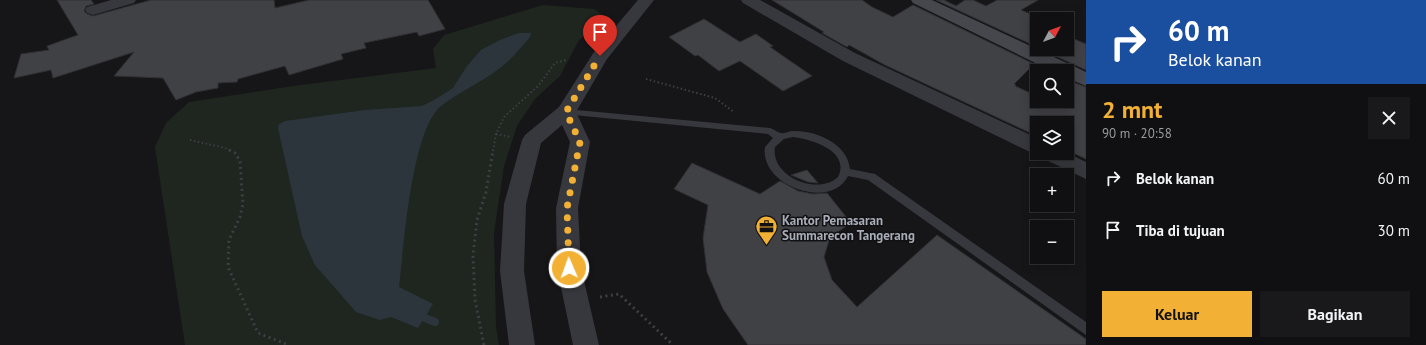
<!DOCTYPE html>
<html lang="id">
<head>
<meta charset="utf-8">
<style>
	:root { --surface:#101012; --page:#19191b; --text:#f1f3f6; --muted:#9c9d9f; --line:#303032; --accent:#f2b134 }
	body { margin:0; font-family:"PT Sans",sans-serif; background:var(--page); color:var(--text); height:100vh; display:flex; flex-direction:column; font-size:15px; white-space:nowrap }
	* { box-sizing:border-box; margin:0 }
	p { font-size:13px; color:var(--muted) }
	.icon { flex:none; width:22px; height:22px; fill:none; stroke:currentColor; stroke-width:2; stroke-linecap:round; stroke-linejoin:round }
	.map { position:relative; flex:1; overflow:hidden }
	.side { display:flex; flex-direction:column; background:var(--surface); width:340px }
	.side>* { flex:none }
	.banner { background:#1a4fa0; color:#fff; overflow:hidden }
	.needle { width:26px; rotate:49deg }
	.controls { position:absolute; left:1030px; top:12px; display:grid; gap:8px }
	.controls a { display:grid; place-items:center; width:44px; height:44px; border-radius:0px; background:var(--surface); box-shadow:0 2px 10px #0003,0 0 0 1px var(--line); font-size:20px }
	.pin { position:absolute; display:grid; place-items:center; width:34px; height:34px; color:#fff; margin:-41px -17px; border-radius:50% 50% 50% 0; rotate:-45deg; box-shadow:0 0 4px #0007 }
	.pin .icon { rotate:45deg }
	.me { position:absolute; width:44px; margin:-22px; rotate:358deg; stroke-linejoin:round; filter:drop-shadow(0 0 3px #0008) }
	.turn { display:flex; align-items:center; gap:14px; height:84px; padding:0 16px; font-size:18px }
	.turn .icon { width:52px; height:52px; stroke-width:2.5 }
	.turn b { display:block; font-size:28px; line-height:34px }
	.round { display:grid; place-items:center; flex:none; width:42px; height:42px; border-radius:0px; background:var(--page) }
	.headline { display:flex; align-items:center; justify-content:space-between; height:68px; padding:0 16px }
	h1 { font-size:24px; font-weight:800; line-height:30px; color:var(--accent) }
	.button { display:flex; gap:8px; margin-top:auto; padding:8px 16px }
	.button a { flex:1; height:46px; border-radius:0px; background:var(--accent); color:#111; font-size:16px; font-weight:800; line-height:46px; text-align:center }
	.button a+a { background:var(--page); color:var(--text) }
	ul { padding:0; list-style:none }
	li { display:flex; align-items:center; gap:12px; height:52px; padding:0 16px }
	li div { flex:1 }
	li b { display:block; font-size:15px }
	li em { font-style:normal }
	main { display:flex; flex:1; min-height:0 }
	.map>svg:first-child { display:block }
</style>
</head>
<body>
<main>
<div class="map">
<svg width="1086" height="345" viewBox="0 0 1086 345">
	<rect width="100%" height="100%" fill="#161618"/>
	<!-- green -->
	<path fill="#1e261f" d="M543 5 594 9 606 17 579 40 560 76 535 99 517 126 504 166 494 233 496 326 499 345H185L155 147 166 123 189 102 293 86 436 68 433 49 444 35Z"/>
	<!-- water -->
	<path fill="#2c353c" d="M519 33H531L530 37C520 49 509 62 496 71 478 84 457 93 440 107 411 133 404 247 399 287L433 304 418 328 391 317 380 320 356 312 315 265 302 236 278 128 279 124 285 121 365 110 422 106 434 100 453 88 467 66 481 50 500 40Z"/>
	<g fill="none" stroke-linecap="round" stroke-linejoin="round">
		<!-- stream -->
		<path stroke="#2c353c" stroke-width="8" d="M425 318 435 322"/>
	</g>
	<!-- building -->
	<path fill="#404145" stroke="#303034" d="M57 0H91L94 4 86 6 84 11 87 14 93 16 151 0H274L275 8 309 0H428L445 29 419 36 417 32 364 43 366 48 341 54 343 59 289 75 285 66 238 79 237 82 218 83V88L196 92 176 100 163 78 114 76 134 52 53 78 51 70 14 78 21 54 49 50 47 46 78 35Z
		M772 0H862L872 7 893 17 913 5 1034 64 1014 84 1016 85 1015 86 1037 96V101H1050L1067 108V80L1086 87V159L1067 150V123H1037V136L885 65 849 45 847 47 822 33 824 32Z
		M936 0H944L956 6 965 0H973L986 6 997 0H1038L1021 10 1040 18 1037 19 1036 23 1037 47Z
		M704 19 740 42 756 34 773 46 770 47 812 76 783 91 740 61 719 71 698 55 695 56 669 37Z
		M1067 36 1086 44V70L1040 49H1067Z
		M692 163 760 194 780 181 798 191 813 194 827 193 851 223 830 237 824 257 832 280 857 307 937 235 1086 339V345H748L723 309 707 272 703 238 708 205 674 189Z
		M807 170 818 183 808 182 791 175Z"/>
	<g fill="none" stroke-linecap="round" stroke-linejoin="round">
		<!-- path-far1 -->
		<path stroke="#3d3f44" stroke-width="2" stroke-dasharray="1.5 2.5" stroke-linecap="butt" d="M646 79 715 98 734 112
			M496 134 511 137
			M190 140 225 148 231 151
			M493 151 496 134 504 117 538 86 555 63 566 60"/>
		<!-- path -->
		<path stroke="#3d3f44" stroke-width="3" stroke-dasharray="2 3.5" stroke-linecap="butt" d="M229 150 235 153 240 161 243 204 240 217 229 240 228 267 258 333 289 345
			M600 297 619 294 673 345
			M484 345 475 300 473 255 477 220 486 192 493 150"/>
		<!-- lane -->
		<path fill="#37383d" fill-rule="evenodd" d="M566 109 770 128C774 129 778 133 781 133 785 134 789 131 793 131 816 130 848 144 850 169L875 174 1086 322V335L868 180 848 176C831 211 759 186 765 147L773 138 768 134 563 114 561 112ZM793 137C811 139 851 151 838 177 818 196 770 177 775 147L784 139Z"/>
		<!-- street -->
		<path fill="#37383d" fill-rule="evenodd" d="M111 0H136L134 3 93 15 87 13 85 10 87 7Z
			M638 0H654L607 59 576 112 590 142 578 208 581 268 599 345H573L557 268 556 208 570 142 562 125 541 143 526 204 524 271 535 345H509L500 271 504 204 522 140 525 135 559 107 594 52Z
			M741 0H760L855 53 1037 138V153H1067L1086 162V179L1042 158 1039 154 1030 152 843 61 743 3Z"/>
		<!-- secondary -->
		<path fill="#45474d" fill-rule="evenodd" d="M911 0H932L1086 72V86L1067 78V71H1052L913 3Z"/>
	</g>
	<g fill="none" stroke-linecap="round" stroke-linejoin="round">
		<!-- route -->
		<path stroke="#f2b134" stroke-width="7" stroke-dasharray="0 12.6" d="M569 268 567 208 580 142 566 112 600 56"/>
	</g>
	<!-- icons -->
	<defs>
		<symbol id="office-pin" viewBox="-11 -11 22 30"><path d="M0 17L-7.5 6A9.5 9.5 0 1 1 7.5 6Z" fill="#f2b134" stroke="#111113"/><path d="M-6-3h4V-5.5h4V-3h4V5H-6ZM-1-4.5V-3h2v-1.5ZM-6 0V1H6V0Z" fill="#111"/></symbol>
	</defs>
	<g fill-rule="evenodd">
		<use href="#office-pin" x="754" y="214" width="25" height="34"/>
	</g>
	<g text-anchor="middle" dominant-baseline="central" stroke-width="3" stroke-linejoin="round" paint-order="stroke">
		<!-- poi labels -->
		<g font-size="13" font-weight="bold" fill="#a8adb8" stroke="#111113" text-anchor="start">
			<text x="782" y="220">Kantor Pemasaran<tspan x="782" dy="15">Summarecon Tangerang</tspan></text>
		</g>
	</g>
</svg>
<div class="controls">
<a><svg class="needle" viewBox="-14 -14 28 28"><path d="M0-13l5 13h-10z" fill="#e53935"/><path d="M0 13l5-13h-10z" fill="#9c9d9f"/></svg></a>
<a><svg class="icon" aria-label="search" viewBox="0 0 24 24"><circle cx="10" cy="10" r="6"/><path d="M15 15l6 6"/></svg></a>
<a><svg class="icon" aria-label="layers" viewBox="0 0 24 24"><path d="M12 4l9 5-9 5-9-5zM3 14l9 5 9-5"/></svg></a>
<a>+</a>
<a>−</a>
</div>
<div class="pin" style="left:600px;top:56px;background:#d93025"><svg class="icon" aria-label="arrive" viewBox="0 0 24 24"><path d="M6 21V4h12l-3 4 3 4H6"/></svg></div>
<svg class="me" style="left:569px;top:268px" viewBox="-20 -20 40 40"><circle r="17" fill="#f2b134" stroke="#fff" stroke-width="3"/><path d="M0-11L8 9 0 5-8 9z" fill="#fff"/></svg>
</div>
<section class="side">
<div class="banner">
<div class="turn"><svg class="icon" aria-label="right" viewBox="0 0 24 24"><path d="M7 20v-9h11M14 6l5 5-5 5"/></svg><div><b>60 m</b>Belok kanan</div></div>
</div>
<div class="headline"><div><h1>2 mnt</h1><p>90 m · 20:58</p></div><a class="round"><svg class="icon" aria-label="close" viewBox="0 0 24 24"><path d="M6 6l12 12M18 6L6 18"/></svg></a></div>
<ul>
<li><svg class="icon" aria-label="right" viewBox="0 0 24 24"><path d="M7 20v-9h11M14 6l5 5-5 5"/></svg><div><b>Belok kanan</b></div><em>60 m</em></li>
<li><svg class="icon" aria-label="arrive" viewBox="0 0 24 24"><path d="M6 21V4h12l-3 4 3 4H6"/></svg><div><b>Tiba di tujuan</b></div><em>30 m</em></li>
</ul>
<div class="button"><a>Keluar</a><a>Bagikan</a></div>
</section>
</main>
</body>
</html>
